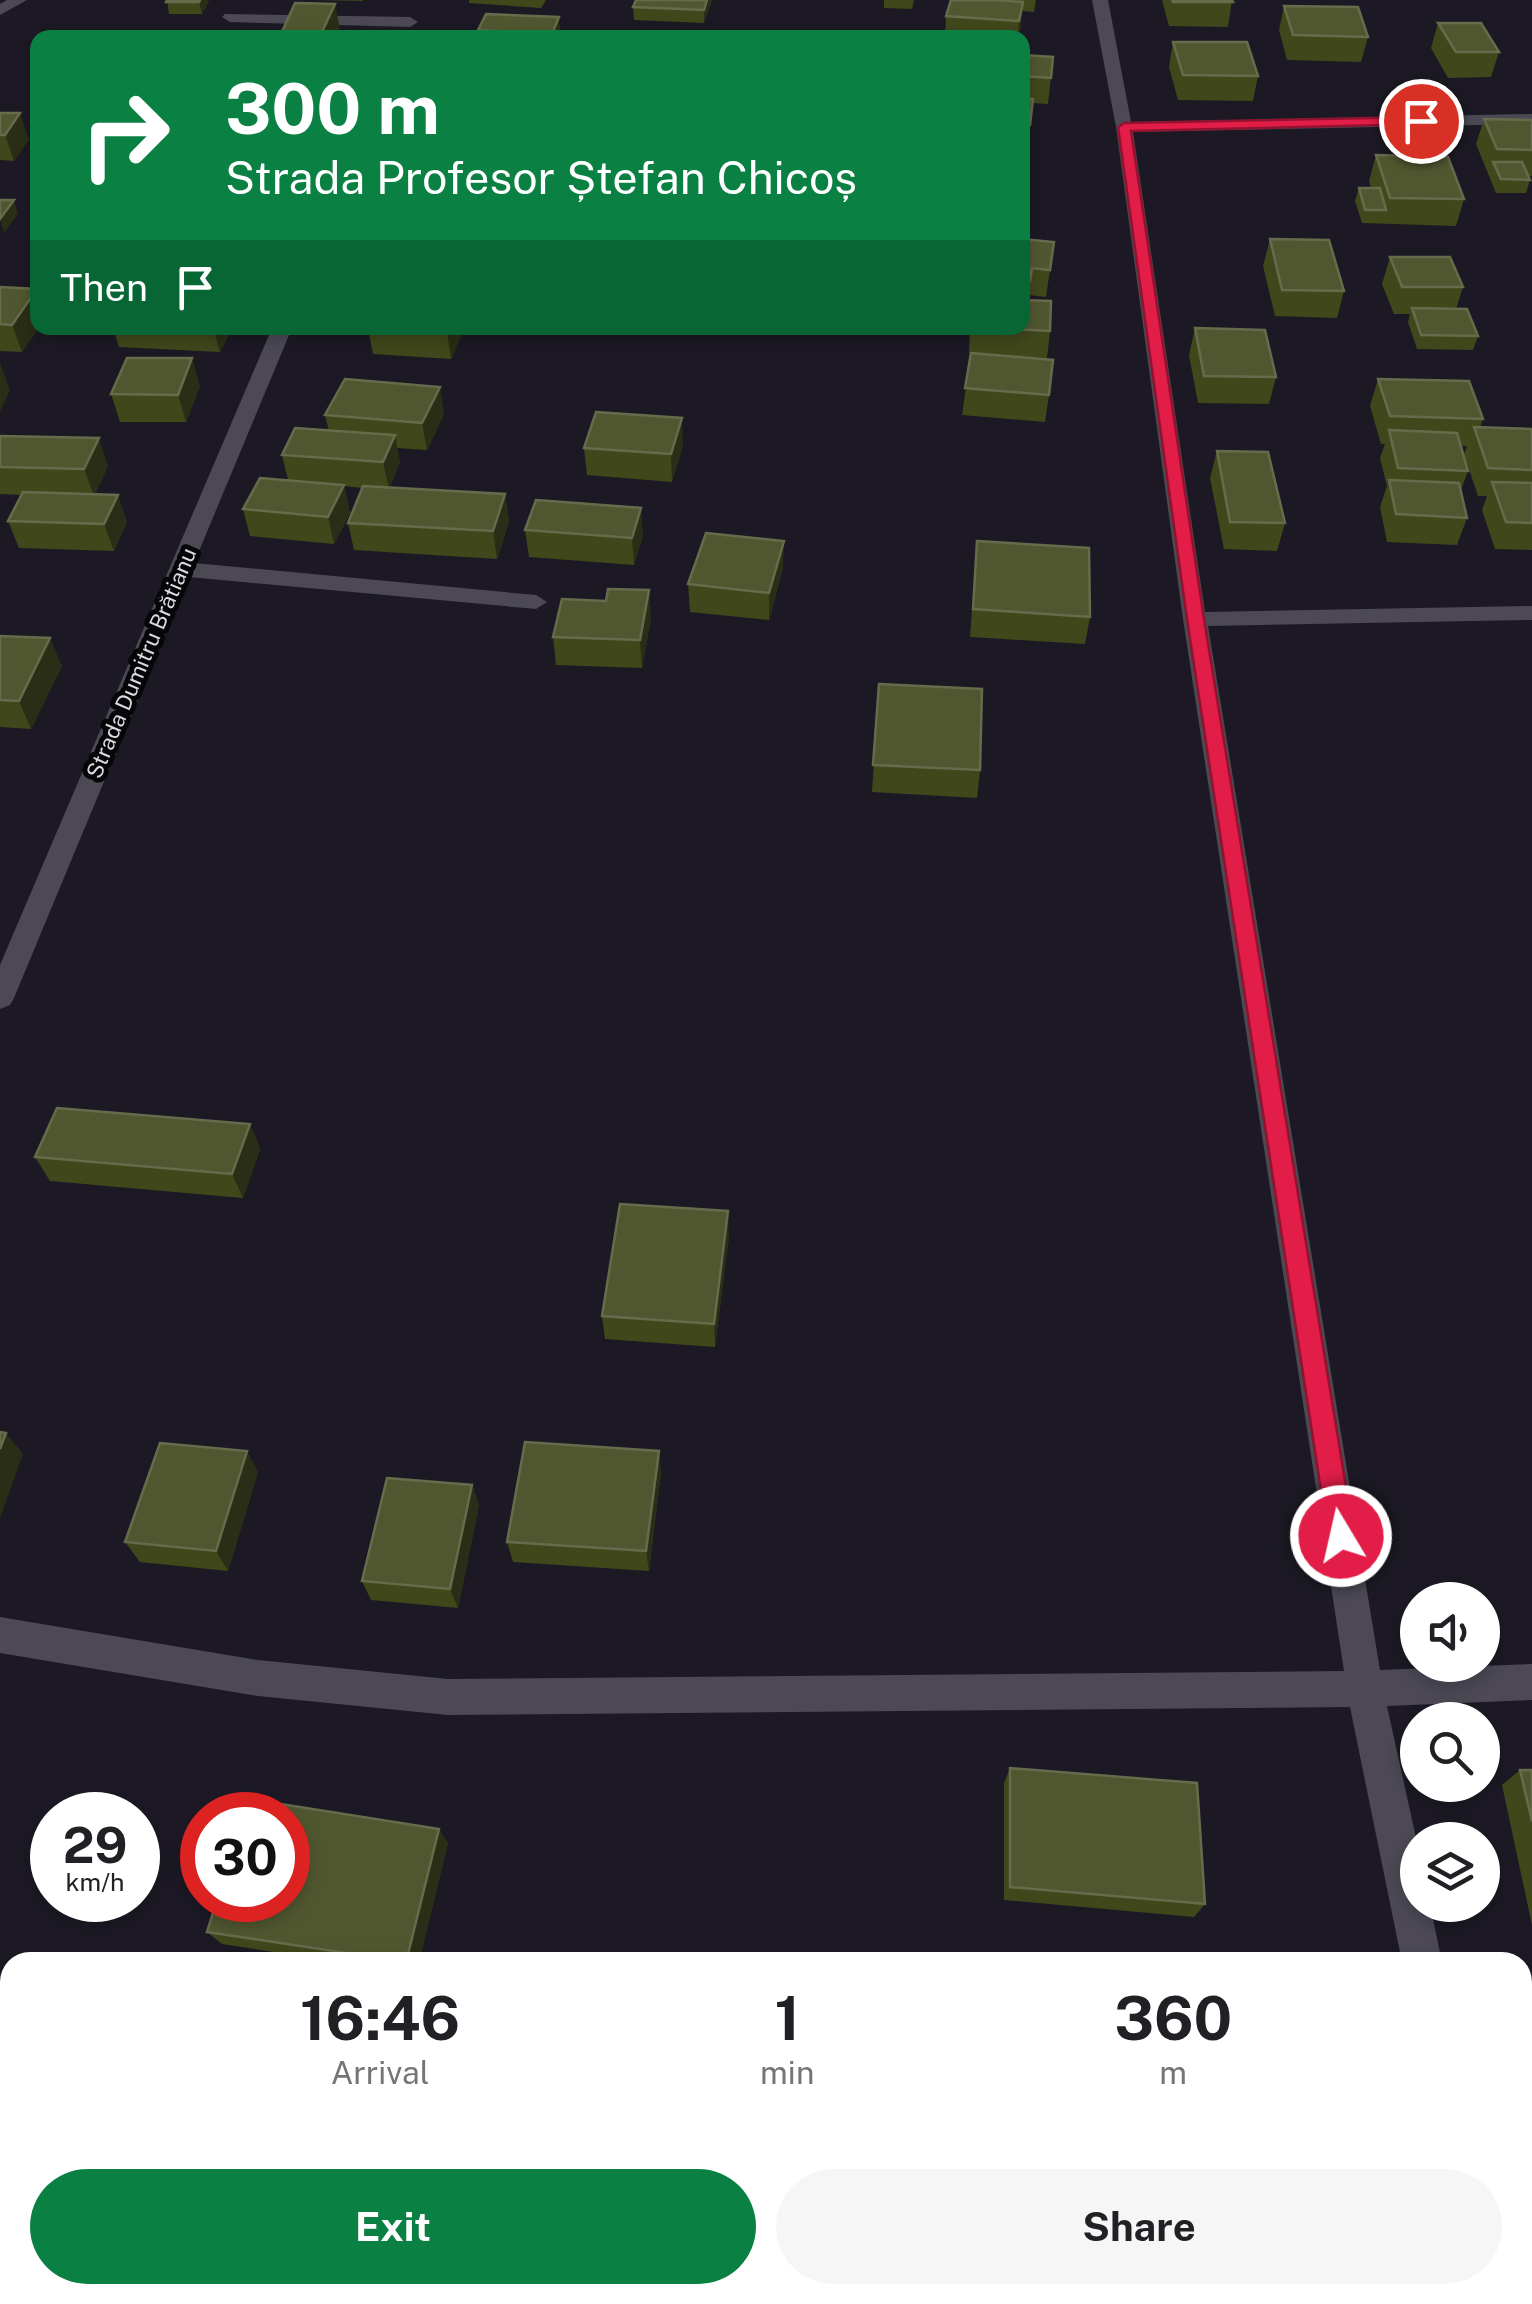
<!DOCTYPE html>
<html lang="en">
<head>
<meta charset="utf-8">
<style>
	:root { --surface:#fff; --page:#f6f6f6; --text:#202124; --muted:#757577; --accent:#0b8043 }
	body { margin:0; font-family:"Public Sans",sans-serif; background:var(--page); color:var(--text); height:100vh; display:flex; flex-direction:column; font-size:38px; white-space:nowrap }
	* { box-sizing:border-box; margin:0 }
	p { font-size:32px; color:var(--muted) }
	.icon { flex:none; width:55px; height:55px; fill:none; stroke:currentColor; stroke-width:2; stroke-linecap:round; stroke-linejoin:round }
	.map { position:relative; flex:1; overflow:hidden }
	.panel { position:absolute; left:0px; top:1952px; width:1532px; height:352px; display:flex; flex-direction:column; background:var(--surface); border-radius:30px 30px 0 0; box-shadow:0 5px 15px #0003 }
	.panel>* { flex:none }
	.top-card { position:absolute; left:30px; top:30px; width:1000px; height:305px; border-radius:20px; box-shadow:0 5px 15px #0003; background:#0b8043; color:#fff; overflow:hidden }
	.buttons { position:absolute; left:1400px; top:1582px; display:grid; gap:20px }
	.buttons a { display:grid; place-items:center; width:100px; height:100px; border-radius:50%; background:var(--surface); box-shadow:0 5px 15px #0003; font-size:50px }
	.speed { position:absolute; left:30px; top:1792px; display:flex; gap:20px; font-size:50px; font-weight:700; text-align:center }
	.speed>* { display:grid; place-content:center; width:130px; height:130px; border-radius:50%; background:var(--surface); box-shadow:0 5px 15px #0003; line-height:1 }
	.speed small { font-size:25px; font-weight:400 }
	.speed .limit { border:15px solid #d22; background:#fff; color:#111 }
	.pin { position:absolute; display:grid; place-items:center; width:85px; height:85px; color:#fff; margin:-42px; border:5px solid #fff; border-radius:50%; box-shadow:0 2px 10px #0007 }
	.me { position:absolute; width:110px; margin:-55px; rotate:351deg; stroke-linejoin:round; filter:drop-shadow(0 0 8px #0008) }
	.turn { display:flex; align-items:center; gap:35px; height:210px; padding:0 30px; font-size:45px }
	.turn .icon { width:130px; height:130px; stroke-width:2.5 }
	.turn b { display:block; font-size:70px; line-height:85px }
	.then { display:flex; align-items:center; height:95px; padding:0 30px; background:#0003; gap:20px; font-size:38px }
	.eta { display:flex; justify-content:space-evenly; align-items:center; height:170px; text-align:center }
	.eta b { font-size:60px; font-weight:700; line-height:70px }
	.primary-button { display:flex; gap:20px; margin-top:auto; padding:20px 30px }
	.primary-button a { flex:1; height:115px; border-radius:60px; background:var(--accent); color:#fff; font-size:40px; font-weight:700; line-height:115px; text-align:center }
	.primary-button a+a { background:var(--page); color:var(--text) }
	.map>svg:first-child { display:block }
</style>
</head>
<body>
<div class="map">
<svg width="1532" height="2304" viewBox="0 0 1532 2304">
	<rect width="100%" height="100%" fill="#1c1924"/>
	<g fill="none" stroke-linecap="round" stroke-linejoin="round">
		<!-- minor -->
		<path fill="#4c4955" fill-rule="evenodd" d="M7 0H27L0 15V4Z
			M1092 0H1108L1131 122 1532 114V124L1133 132 1205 612 1532 606V620L1208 626 1380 1670 1532 1664V1700L1387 1706 1418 1847V1905H1430L1442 1962H1402L1350 1707 448 1715 258 1696 0 1653V1617L258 1660 448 1679 1344 1671 1183 619 1116 127Z
			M225 14 410 17 418 22 410 27 230 22 222 17Z
			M272 328H292L194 563 536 595 547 602 536 609 189 577 14 998 10 1005 0 1009V965Z
			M549 2295H593L590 2304H546Z
			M1042 2295H1165L1168 2304H1045Z
			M1461 2295H1505L1506 2304H1462Z"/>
	</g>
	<!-- wall -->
	<path fill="#40471b" d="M167 0H209L202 14H169Z
		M316 0H363V1Z
		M469 0H546L541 8 469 3Z
		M712 0 704 23 634 20 633 7Z
		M884 0H914L912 9 884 8Z
		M951 0H1036L1034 12 1022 11 1018 38H945L946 16Z
		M1162 0H1232L1228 27 1169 26Z
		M1284 6 1368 37 1361 62 1287 60 1279 30Z
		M1438 23 1499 52 1491 77 1448 78 1431 48Z
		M340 29 336 38H282L281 34Z
		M478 30 552 34V38H479Z
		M1173 42 1258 76 1253 101 1178 100 1169 67Z
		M1022 55 1053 57 1048 104 1032 103 1027 151H1022Z
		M0 113 29 139 14 161 0 160Z
		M1484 119 1532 120V176H1528L1530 180 1526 193H1496L1476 144Z
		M1376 155 1464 199 1456 226 1362 223 1355 201 1359 188H1371L1369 181Z
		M1022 239 1054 242 1046 297 1028 295V300L1050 331 1047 358 973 354 1049 395 1045 422 962 415 971 353H969L970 328H1022Z
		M1270 239 1344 291 1337 318 1275 316 1263 266Z
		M1390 257 1463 287 1456 309 1478 336 1473 350 1417 349 1408 322 1410 314H1394L1382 284Z
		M0 287 37 289 38 291V328L22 352 0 351Z
		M113 328H232L220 352 119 347Z
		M368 328H462L463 331 451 359 373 354Z
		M1195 328 1276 377 1269 404 1198 403 1189 355Z
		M1378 379 1483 419 1480 427 1532 429V550L1495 549 1482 510 1487 496H1478L1464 454 1467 446H1460L1468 471 1461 490 1467 518 1457 545 1387 542 1380 507 1387 486 1380 458 1385 444H1381L1370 406Z
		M200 386 186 422H120L111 394Z
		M444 414 427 450 397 448 400 462 389 488 505 494 509 522 497 559 354 550 348 523 362 488 344 486 350 513 334 544 250 536 243 509 288 480 282 455 329 431 325 415Z
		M0 436 108 466 95 494 127 522 114 551 19 548 8 521 21 495 0 494Z
		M683 445 672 482 587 475 584 448Z
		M1217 451 1285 523 1277 551 1224 549 1210 478Z
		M525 530 643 535 634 565 529 557Z
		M977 541 1090 617 1085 644 970 637Z
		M783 568 769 620 690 612 688 584Z
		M651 618 642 668 556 665 553 637Z
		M0 636 62 666 31 729 0 727Z
		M879 684 980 770 977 798 872 792Z
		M250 1124 260 1149 243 1198 50 1181 35 1157Z
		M729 1236 715 1347 605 1339 602 1316Z
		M258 1472 228 1571 140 1562 125 1542Z
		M661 1472 649 1571 513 1562 507 1542Z
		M472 1485 479 1505 458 1608 371 1600 362 1581Z
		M1010 1768 1205 1904 1194 1917 1004 1900V1783Z
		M1520 1770H1532V1925L1502 1785Z
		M448 1843 419 1962H339L222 1944 207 1932Z"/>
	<!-- shaded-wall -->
	<path fill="#2a2e16" d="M200 0H209L202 14 199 2Z
		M707 0H712L704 23V10Z
		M1023 2 1021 27 1018 38 1019 21Z
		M335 4 340 29 336 38H322L321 34Z
		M559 17 561 38H552V34Z
		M20 113 29 139 14 161 5 135Z
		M14 200 18 214 4 233 0 219Z
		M37 289 39 328 22 352 12 325Z
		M213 328H232L220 352Z
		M449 328H462L463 331 451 359 447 332Z
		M192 358 200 386 186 422 178 395Z
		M0 363 10 390 0 412Z
		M440 387 444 414 427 450 422 423Z
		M682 418 683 445 672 482 671 454Z
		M395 435 400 462 389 489 383 462Z
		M99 438 108 466 94 496 84 469Z
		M344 485 350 513 334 544 328 517Z
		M505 494 509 522 497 559 493 531Z
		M118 495 127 522 114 551 104 524Z
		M641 508 643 535 634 565 632 538Z
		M784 541 783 568 769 620V593Z
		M649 590 651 618 642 668 640 640Z
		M50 638 62 666 31 729 19 701Z
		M250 1124 260 1149 243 1198 232 1174Z
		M728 1211 729 1236 715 1347 714 1324Z
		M6 1433 23 1454 0 1518V1449Z
		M247 1451 258 1472 228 1571 216 1551Z
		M659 1451 661 1472 649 1571 646 1551Z
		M472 1485 479 1505 458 1608 450 1589Z
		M439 1829 448 1843 419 1962H406Z"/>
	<!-- building -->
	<path fill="#505730" stroke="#666b4c" stroke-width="2.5" d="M167 0H200L199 2H166Z
		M636 0H707L704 10 633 7Z
		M951 0H994L1023 2 1019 21 946 16Z
		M1172 0H1232L1233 2H1173Z
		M295 3 335 4 321 34H281Z
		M1284 6 1358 7 1368 37 1293 35Z
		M486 14 559 17 552 34 478 30Z
		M1438 23H1481L1499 52H1456Z
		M1173 42H1247L1258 76 1183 75Z
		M1022 55 1053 57 1051 78 1022 76Z
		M1022 99H1033L1030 125H1022Z
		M0 113H20L5 135H0Z
		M1484 119 1532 120V150L1497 149Z
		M1376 155 1448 157 1464 199 1390 198Z
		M1493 162H1522L1530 180 1501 179Z
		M1359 188H1380L1386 210H1365Z
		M0 200H14L0 219Z
		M1022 239 1054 242 1050 270 1032 268 1030 281H1022Z
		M1270 239 1329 240 1344 291 1282 290Z
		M1390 257H1450L1463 287H1402Z
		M0 287 37 289 12 325 0 324Z
		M1022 300 1051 301 1050 331 991 328H1022Z
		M1412 308 1467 309 1478 336 1421 335Z
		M371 328H449L447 332Z
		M1195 328 1265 330 1276 377 1204 376Z
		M971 353 1053 360 1049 395 965 388Z
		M127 358H192L178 395 111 394Z
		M345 379 440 387 422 423 325 415Z
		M1378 379 1469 381 1483 419 1390 416Z
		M596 412 682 418 671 454 584 448Z
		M1474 427 1532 429V470L1488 468Z
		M295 428 395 435 383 462 282 455Z
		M1389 430 1457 433 1468 471 1398 468Z
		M0 436 99 438 84 469 0 467Z
		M1217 451 1268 452 1285 523 1230 522Z
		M260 478 344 485 328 517 243 509Z
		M1389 480 1459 483 1467 518 1396 514Z
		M1492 482 1532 483V523L1506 522Z
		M363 486 505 494 493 531 348 523Z
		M23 492 118 495 104 524 8 521Z
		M536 500 641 508 632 538 525 530Z
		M706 533 784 541 769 593 688 584Z
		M977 541 1089 548 1090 617 973 609Z
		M608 589 649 590 640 640 553 637 562 599 606 601Z
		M0 636 50 638 19 701 0 700Z
		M879 684 982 689 980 770 873 765Z
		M57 1108 250 1124 232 1174 35 1157Z
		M620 1204 728 1211 714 1324 602 1316Z
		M0 1432 6 1433 0 1449Z
		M525 1442 659 1451 646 1551 507 1542Z
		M160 1443 247 1451 216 1551 125 1542Z
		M387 1478 472 1485 450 1589 362 1581Z
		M1010 1768 1197 1783 1205 1904 1010 1887Z
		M1520 1770H1532V1821Z
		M249 1799 439 1829 406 1962 207 1932 217 1900H288V1815H244Z"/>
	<!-- route -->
	<path fill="#e11d48" stroke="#92132f" stroke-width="2.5" d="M1421 117 1425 119V124L1131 131 1204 619 1354 1536 1350 1545 1341 1548 1332 1545 1328 1536 1187 619 1118 127 1124 123Z"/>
	<g text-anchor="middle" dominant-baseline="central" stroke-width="10" stroke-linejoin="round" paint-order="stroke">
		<!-- far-street labels -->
		<g font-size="22" fill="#dad8e0" stroke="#060609">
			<text transform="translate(141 663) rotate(-67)">Strada Dumitru Brătianu</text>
		</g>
	</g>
</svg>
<div class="buttons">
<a><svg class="icon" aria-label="sound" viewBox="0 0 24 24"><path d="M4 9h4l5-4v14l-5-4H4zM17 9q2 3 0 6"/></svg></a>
<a><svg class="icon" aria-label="search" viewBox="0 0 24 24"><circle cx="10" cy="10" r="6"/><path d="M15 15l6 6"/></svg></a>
<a><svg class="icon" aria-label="layers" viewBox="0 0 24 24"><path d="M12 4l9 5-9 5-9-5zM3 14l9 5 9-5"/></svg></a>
</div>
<div class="speed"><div>29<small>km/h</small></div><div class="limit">30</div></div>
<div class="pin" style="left:1421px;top:121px;background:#d93025"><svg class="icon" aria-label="arrive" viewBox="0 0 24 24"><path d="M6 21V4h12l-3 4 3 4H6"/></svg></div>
<svg class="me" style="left:1341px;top:1536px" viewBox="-20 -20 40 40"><circle r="17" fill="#e11d48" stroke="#fff" stroke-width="3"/><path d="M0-11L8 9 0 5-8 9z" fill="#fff"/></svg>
<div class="top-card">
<div class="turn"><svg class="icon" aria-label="right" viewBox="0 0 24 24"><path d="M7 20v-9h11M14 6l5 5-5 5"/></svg><div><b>300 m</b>Strada Profesor Ștefan Chicoș</div></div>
<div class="then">Then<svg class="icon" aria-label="arrive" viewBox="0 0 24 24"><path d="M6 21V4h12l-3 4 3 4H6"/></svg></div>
</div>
<section class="panel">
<div class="eta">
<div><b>16:46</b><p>Arrival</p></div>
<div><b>1</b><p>min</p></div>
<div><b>360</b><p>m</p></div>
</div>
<div class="primary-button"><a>Exit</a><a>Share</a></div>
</section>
</div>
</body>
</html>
